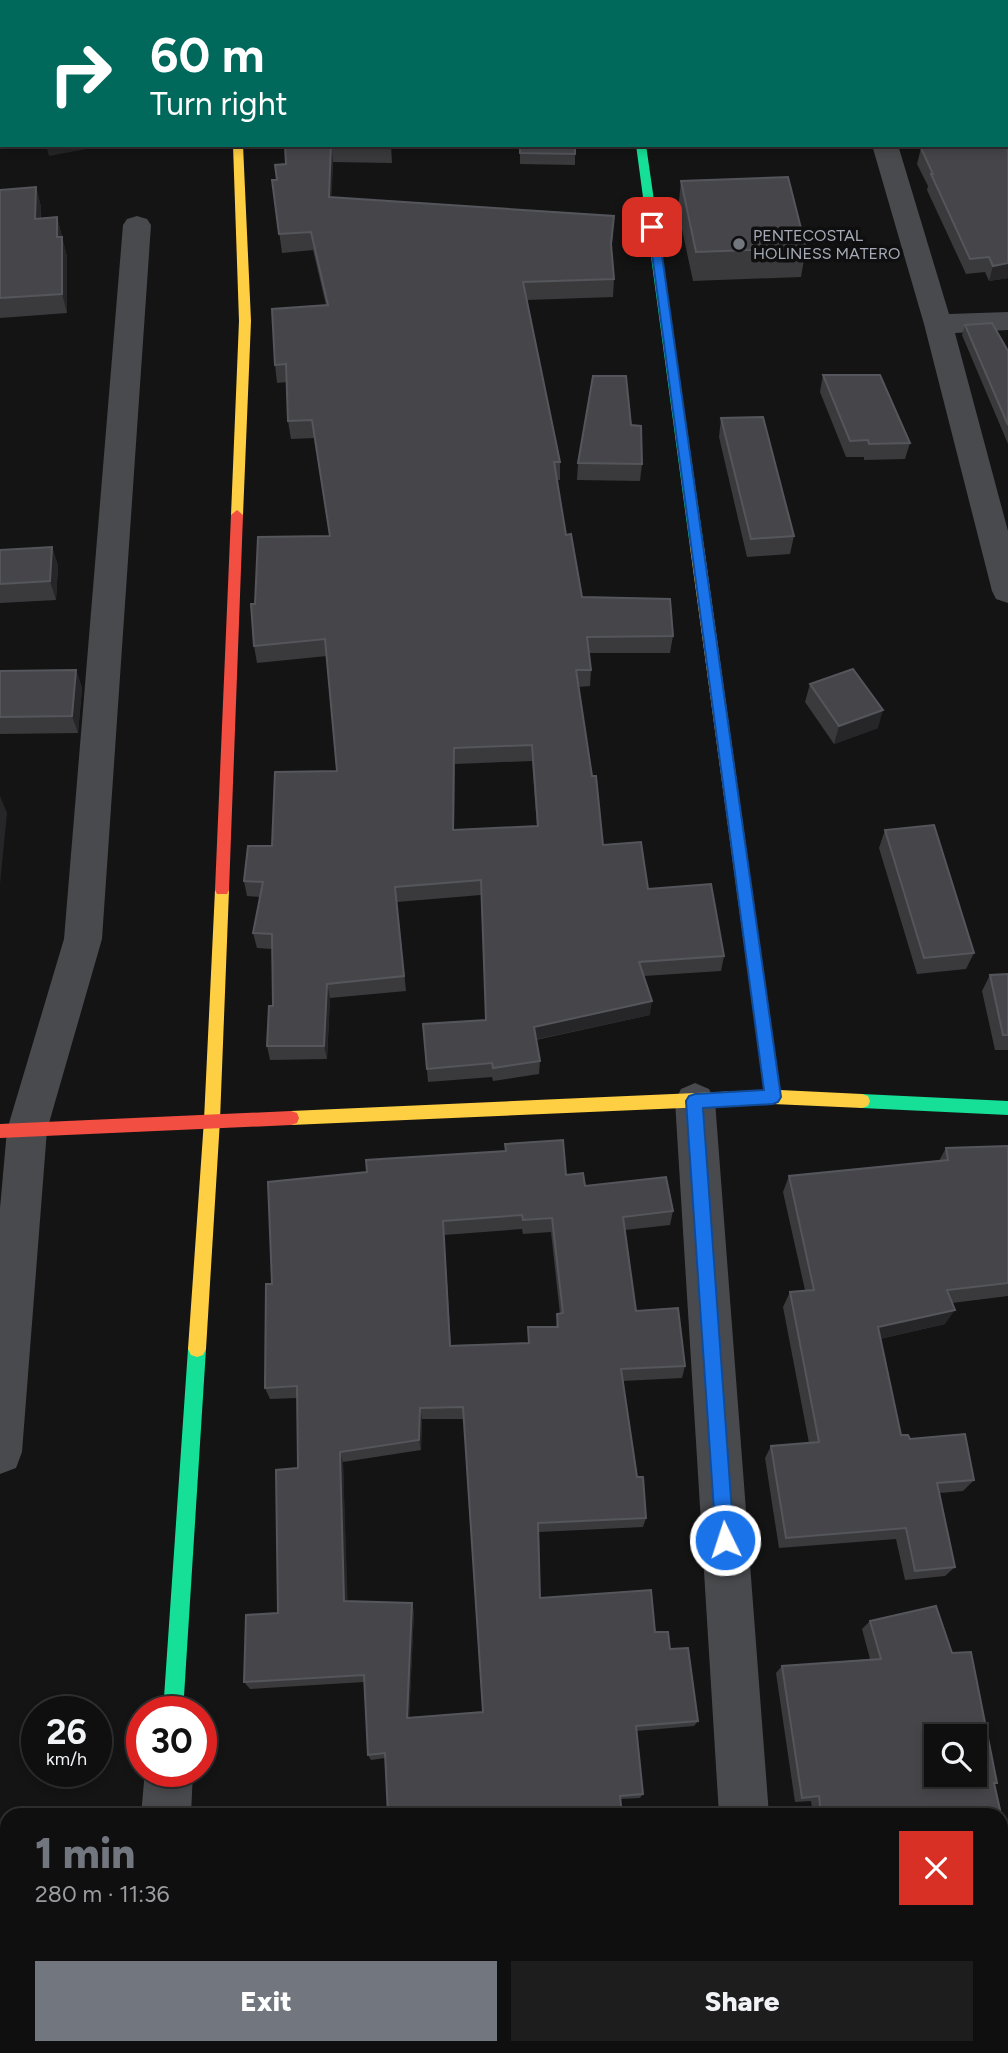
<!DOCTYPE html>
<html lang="en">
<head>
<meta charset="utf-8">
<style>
	:root { --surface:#0f0f10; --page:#1d1d1e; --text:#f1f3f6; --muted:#9b9c9f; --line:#2f2f30; --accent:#72767e }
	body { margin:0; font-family:Figtree,sans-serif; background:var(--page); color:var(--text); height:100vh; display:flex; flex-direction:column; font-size:26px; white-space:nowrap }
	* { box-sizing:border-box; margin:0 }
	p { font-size:23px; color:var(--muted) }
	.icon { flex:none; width:38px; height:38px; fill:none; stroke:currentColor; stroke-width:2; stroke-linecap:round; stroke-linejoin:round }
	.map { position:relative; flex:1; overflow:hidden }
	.details { position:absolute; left:0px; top:1808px; width:1008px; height:247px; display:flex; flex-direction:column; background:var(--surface); border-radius:21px 21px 0 0; box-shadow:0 4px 10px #0003,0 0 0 2px var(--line) }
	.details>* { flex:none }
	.banner { position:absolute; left:0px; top:0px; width:1008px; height:147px; box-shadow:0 4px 10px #0003,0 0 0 2px var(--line); background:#00695c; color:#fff; overflow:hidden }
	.fabs { position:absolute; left:924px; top:1724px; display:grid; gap:14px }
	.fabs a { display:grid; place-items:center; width:63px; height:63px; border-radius:0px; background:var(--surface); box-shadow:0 4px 10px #0003,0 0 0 2px var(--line); font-size:35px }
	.speed { position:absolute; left:21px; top:1696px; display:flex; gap:14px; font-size:35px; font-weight:700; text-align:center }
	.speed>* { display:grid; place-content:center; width:91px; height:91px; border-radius:50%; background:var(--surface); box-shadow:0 4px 10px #0003,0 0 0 2px var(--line); line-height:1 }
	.speed small { font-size:18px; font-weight:400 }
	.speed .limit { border:10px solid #d22; background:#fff; color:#111 }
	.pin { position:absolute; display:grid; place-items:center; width:60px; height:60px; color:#fff; margin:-30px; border-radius:14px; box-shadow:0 4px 10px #0006 }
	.me { position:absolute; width:77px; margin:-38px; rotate:356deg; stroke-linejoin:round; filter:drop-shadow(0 0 5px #0008) }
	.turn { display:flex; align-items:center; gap:24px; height:147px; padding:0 35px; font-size:32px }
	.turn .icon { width:91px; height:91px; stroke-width:2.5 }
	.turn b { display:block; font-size:49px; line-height:60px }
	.round { display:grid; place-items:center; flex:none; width:74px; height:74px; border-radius:0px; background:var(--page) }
	.summary { display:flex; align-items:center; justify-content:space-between; height:119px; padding:0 35px }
	h1 { font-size:42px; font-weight:800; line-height:52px; color:var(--accent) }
	.cta { display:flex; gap:14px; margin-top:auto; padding:14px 35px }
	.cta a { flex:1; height:80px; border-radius:0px; background:var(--accent); color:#fff; font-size:28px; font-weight:800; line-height:80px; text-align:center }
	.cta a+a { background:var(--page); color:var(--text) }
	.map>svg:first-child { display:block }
</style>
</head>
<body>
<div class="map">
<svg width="1008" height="2053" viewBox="0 0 1008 2053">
	<rect width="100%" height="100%" fill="#141415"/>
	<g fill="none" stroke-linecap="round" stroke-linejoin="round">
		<!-- lane -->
		<path fill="#494a4d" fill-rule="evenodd" d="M208 0H247L207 2Z"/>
		<!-- street -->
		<path fill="#494a4d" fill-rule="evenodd" d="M228 0H252V2H228Z
			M872 145H898L949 314 1008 312V330L955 333 1008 531V603L996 599 992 591 924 324Z
			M137 216 147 219 151 225 102 939 47 1130 22 1452 16 1468 0 1474V1208L7 1130 64 939 123 225 127 219Z
			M695 1083 709 1089 715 1101 769 1815H719L675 1101 681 1089Z
			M145 1771H193L191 1815H141Z
			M125 2048H177V2053H125Z
			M734 2048H786L787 2053H735Z"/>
		<!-- fast -->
		<path fill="#16e098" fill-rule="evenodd" d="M636 145H646L704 547 697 552 690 547Z
			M862 1094 1008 1101V1115L862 1108 856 1106 854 1101 856 1096Z
			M197 1341 203 1343 206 1349 183 1712H163L188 1349 191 1343Z"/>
		<!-- slow -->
		<path fill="#ffcf43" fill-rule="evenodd" d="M233 145H243L251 321 243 515 237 520 231 515 239 321Z
			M697 542 704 547 780 1090 862 1094 868 1096 870 1101 868 1106 862 1108 773 1104 291 1125 285 1123 283 1118 285 1113 291 1111 764 1090 690 547Z
			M222 884 227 886 229 890 220 1120 206 1349 203 1355 197 1357 191 1355 188 1349 204 1120 215 890 217 886Z"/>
		<!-- jam -->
		<path fill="#f24e42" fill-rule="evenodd" d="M237 510 243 515 229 890 227 894H217L215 890 231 515Z
			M291 1111 297 1113 299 1118 297 1123 291 1125 0 1138V1124Z"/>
	</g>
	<!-- wall -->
	<path fill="#3a3a3d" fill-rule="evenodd" d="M0 0H140V1L2 2V139H0Z
		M299 0H370V2H299Z
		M1008 0V278L989 281 985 272 966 274 927 190 928 186 917 164 921 148 929 147 928 145H1006Z
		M285 145H391L392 163 333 162 331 197 613 235 611 249 614 279 613 297 527 300 560 462V480H557L566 535 582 597 673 636 670 653H589L591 670 590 686 578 687 603 845 648 889 724 956 721 971 644 976 650 1015 536 1040 540 1061 539 1074 493 1081 492 1077 428 1082 423 1024 486 1020 481 895 397 902 406 991 330 998 327 1059 270 1060 267 1046 273 1006 272 949 257 948 253 933 260 897 247 896 244 881 337 771 327 656 257 663 254 646 255 604 330 536 315 438 291 439 288 421 287 382 277 383 275 365 326 305 313 250 282 253 272 180H277L286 164ZM532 761 537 827 454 830 455 764Z
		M520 145H575V165L520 164Z
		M681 181 806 248 801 277 693 281 678 211Z
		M36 187 41 207V218L57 217 67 257V313L0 318V190Z
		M965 325 1008 351V444L962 335Z
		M823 375 910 443 905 459 864 460V457H846L820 392Z
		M721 418 794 536 790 554 747 557 719 437Z
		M631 425 642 464 640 481 577 480 578 463Z
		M52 547 58 566 56 600 0 603V550Z
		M76 670 82 688 78 733 0 734V671Z
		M810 684 878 728 834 744 805 702Z
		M885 830 974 953 966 969 917 974 879 848Z
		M1008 974V1050H995L982 991 990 975Z
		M1008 1146V1296L952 1303 945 1324 880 1339 901 1435 910 1439 974 1480 963 1491 940 1493 955 1567 945 1576 905 1580 896 1539 779 1548 765 1458 771 1446 809 1443 783 1307 790 1292 805 1290 783 1192 789 1176 939 1161 946 1148Z
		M566 1175 585 1186 673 1211 670 1225 625 1230 636 1311 685 1366 682 1378 623 1381 637 1477 646 1518 643 1527 539 1532 540 1598 655 1632 670 1649 698 1721 694 1726 636 1731 643 1794 640 1798 621 1799 385 1758 371 1760 368 1755 364 1682 250 1689 244 1682 278 1613 298 1468 297 1398 270 1399 265 1388 272 1284ZM522 1229 523 1234 551 1232 560 1314H557L556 1327H528V1343L451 1345 444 1235ZM422 1419H464L483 1712 409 1718 414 1611 347 1601 343 1462 421 1450Z
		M870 1621 994 1784 1001 1815H813L811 1801 795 1802 776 1673 782 1666 870 1659 862 1629Z"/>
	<!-- shaded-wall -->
	<path fill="#262628" d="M1006 44H1008V58H1006Z
		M46 145H102V146L49 156Z
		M331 145 333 162 331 216 329 197Z
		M36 187 41 207 40 238 35 219Z
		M57 217 67 257V313L62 294 57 237Z
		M1008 263V278L989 281 993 266Z
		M52 547 58 566 56 600 50 581Z
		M76 670 82 688 78 733 72 716Z
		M883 710 878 728 834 744 839 726Z
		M454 748 455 764 454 846 453 830Z
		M0 796 7 813 0 884Z
		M327 984 330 998 327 1059 324 1046Z
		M652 1001 650 1015 533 1040 534 1027Z
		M955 1310 945 1324 870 1341 878 1327Z
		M420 1408 422 1419 421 1450 419 1440Z
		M340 1452 343 1462 348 1609 344 1601Z
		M412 1603 414 1611 409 1724 407 1718Z"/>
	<!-- building -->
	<path fill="#46464a" stroke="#54565b" stroke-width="2" fill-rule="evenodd" d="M0 0H134V1H157L2 2V119H0Z
		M652 0H1008V44H1006V2H620Z
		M1006 56 1008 59V263L993 266 989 257 970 259 931 174H933L921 148 940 146 939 145H1006Z
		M285 145H331L329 197 614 216 611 244 614 279 523 282 560 462H554L566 535 571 534 582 597 670 599 673 636 587 637 591 670H576L592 776H596L603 845 641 842 648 889 711 884 724 956 639 962 652 1001 534 1027 540 1061 493 1068 492 1063 427 1069 423 1024 486 1020 481 880 395 887 404 976 327 984 324 1046H267L269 1006H273L272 934 253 933 263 882 244 881 248 846H272L275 772 337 771 325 639 254 646 251 604H255L258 537 330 536 312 420 288 421 286 364 275 365 272 309 328 305 311 232 279 234 272 180H277L275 165 286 164ZM532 745 538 826 453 830 454 748Z
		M520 145H575V154L520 153Z
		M788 177 806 248 696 252 681 181Z
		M36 187 35 219 57 217V237H62V294L0 298V190Z
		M992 323 1008 351V425L965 325Z
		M823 375H880L910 443 869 444 868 440 850 441Z
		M593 376H626L631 425 641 426 642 464 578 463Z
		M763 417 794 536 751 539 721 418Z
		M52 547 50 581 0 584V550Z
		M853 669 883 710 839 726 810 684Z
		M76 670 72 716 0 717V671Z
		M934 825 974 953 924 958 885 830Z
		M1008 974V1035H1003L990 975Z
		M563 1140 566 1175 583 1173 585 1186 666 1177 673 1211 623 1217 636 1311 678 1308 685 1366 621 1369 637 1477H643L646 1518 538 1523 540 1598 651 1590 655 1632H668L670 1649 688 1648 698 1721 636 1726 643 1794 620 1796 622 1815H388L385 1753 368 1755 364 1675 244 1682 246 1615 278 1613 276 1470 298 1468 297 1386 265 1388 266 1284H272L268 1182 367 1172 366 1160 506 1151 505 1144ZM522 1215 523 1220 552 1218 563 1313 557 1314 558 1327H528L529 1343 450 1346 443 1221ZM463 1407 483 1712 407 1718 412 1603 344 1601 340 1452 419 1440 420 1408Z
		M1008 1146V1283L947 1290 955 1310 878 1327 901 1435H908L910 1439 965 1434 974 1480 937 1483 955 1567 915 1571 906 1528 786 1538 771 1446 819 1442 790 1292 814 1290 789 1176 948 1160 946 1148Z
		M936 1606 952 1653 971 1652 997 1783H994L1008 1845V1927L1001 1928V1815H821L819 1796 802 1798 782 1666 881 1659 870 1621ZM936 1736H975V1774H936Z
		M256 2048H445V2053H256Z
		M597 2048H650V2053H597Z"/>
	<!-- route -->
	<path fill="#1a73e8" stroke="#114b97" stroke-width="2" d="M648 224 658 227 781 1097 778 1102 773 1104 703 1108 734 1540 732 1547 725 1550 718 1547 716 1540 686 1101 689 1096 695 1094 764 1090Z"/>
	<!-- markers -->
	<circle fill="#72767e" stroke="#0f0f10" stroke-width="2.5" cx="739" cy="244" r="7"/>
	<g text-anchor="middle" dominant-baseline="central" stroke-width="7" stroke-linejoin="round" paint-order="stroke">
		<!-- far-poi labels -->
		<g font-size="16" fill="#a5aab6" stroke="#0f0f10" text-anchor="start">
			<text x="753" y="235">PENTECOSTAL<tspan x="753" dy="18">HOLINESS MATERO</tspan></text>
		</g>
	</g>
</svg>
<div class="fabs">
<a><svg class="icon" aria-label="search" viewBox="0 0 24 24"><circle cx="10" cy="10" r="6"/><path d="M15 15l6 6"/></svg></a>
</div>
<div class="speed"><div>26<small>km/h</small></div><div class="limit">30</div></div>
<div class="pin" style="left:652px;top:227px;background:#d93025"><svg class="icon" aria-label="arrive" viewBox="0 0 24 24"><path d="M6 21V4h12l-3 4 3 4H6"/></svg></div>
<svg class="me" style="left:725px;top:1540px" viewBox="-20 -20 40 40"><circle r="17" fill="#1a73e8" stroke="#fff" stroke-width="3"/><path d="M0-11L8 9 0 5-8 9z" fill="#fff"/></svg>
<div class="banner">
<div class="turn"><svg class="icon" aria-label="right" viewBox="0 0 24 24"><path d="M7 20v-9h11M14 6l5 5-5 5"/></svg><div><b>60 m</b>Turn right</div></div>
</div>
<section class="details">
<div class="summary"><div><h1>1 min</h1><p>280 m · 11:36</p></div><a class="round" style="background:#d93025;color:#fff"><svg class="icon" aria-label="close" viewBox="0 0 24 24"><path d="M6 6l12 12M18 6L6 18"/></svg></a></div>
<div class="cta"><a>Exit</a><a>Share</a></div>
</section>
</div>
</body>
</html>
